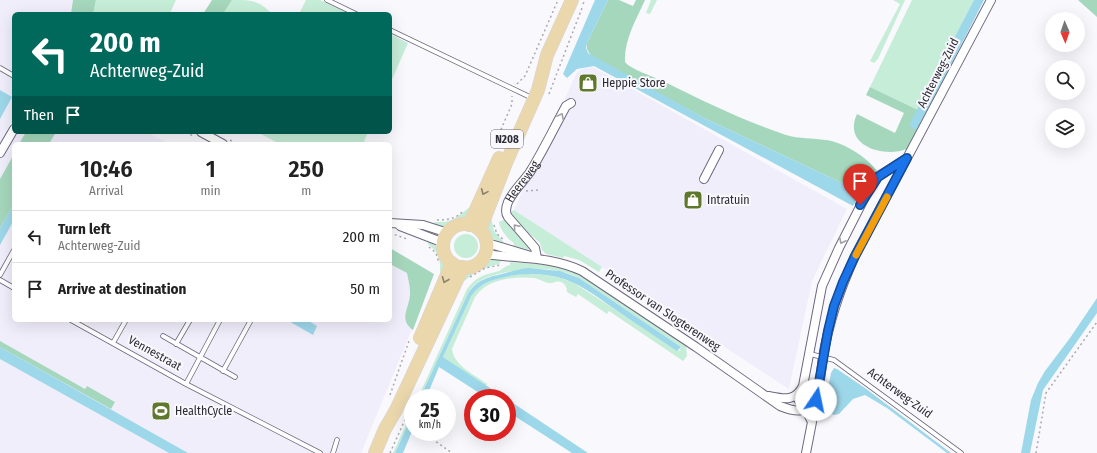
<!DOCTYPE html>
<html lang="en">
<head>
<meta charset="utf-8">
<style>
	:root { --surface:#fff; --page:#f2f2f2; --text:#222; --muted:#767676; --line:#e0e0e0 }
	body { margin:0; font-family:"Fira Sans Condensed",sans-serif; background:var(--page); color:var(--text); height:100vh; display:flex; flex-direction:column; font-size:15px; white-space:nowrap }
	* { box-sizing:border-box; margin:0 }
	p { font-size:13px; color:var(--muted) }
	.icon { flex:none; width:22px; height:22px; fill:none; stroke:currentColor; stroke-width:2; stroke-linecap:round; stroke-linejoin:round }
	.map { position:relative; flex:1; overflow:hidden }
	.side { position:absolute; left:12px; top:142px; width:380px; height:180px; display:flex; flex-direction:column; background:var(--surface); border-radius:6px; box-shadow:0 4px 16px #0002 }
	.side>* { flex:none }
	.banner { position:absolute; left:12px; top:12px; width:380px; height:122px; border-radius:6px; box-shadow:0 4px 16px #0002; background:#00695c; color:#fff; overflow:hidden }
	.needle { width:26px; rotate:178deg }
	.buttons { position:absolute; left:1045px; top:12px; display:grid; gap:8px }
	.buttons a { display:grid; place-items:center; width:40px; height:40px; border-radius:50%; background:var(--surface); box-shadow:0 4px 16px #0002; font-size:20px }
	.speed { position:absolute; left:404px; top:389px; display:flex; gap:8px; font-size:20px; font-weight:700; text-align:center }
	.speed>* { display:grid; place-content:center; width:52px; height:52px; border-radius:50%; background:var(--surface); box-shadow:0 4px 16px #0002; line-height:1 }
	.speed small { font-size:10px; font-weight:400 }
	.speed .limit { border:6px solid #d22; background:#fff; color:#111 }
	.pin { position:absolute; display:grid; place-items:center; width:34px; height:34px; color:#fff; margin:-41px -17px; border-radius:50% 50% 50% 0; rotate:-45deg; box-shadow:0 0 4px #0007 }
	.pin .icon { rotate:45deg }
	.me { position:absolute; width:44px; margin:-22px; rotate:11deg; stroke-linejoin:round; filter:drop-shadow(0 0 3px #0008) }
	.turn { display:flex; align-items:center; gap:14px; height:84px; padding:0 12px; font-size:18px }
	.turn .icon { width:52px; height:52px; stroke-width:2.5 }
	.turn b { display:block; font-size:28px; line-height:34px }
	.then { display:flex; align-items:center; height:38px; padding:0 12px; background:#0003; gap:8px; font-size:15px }
	.eta { display:flex; justify-content:space-evenly; align-items:center; height:68px; text-align:center }
	.eta b { font-size:24px; font-weight:600; line-height:28px }
	ul { padding:0; list-style:none }
	li { display:flex; align-items:center; gap:12px; height:52px; padding:0 12px; border-top:1px solid var(--line) }
	li div { flex:1 }
	li b { display:block; font-size:15px }
	li em { font-style:normal }
	.map>svg:first-child { display:block }
</style>
</head>
<body>
<div class="map">
<svg width="1097" height="453" viewBox="0 0 1097 453">
	<rect width="100%" height="100%" fill="#f9f8fd"/>
	<!-- built -->
	<path fill="#f1eefb" d="M0 0H91L88 14H14V132H147L169 144H14V320H390V263L430 285 361 453H0Z
		M593 67 847 209 812 281 789 389 514 210 577 72 584 68Z"/>
	<!-- green -->
	<path fill="#c6edd7" d="M96 0H176L170 13 171 14H93Z
		M232 0C251 0 259 0 272 14H223Z
		M306 0H320L349 14H299Z
		M651 0H657L650 14 646 13Z
		M893 0H905L878 59 874 63 870 61 900 4Z
		M912 0H974L918 110 870 87Z
		M390 34 408 43 390 84Z
		M257 132H368L363 144H280Z
		M470 207 468 216C456 224 448 230 433 224L435 222H445L454 219Z
		M514 210 602 267 599 272 579 260 564 256 563 258 546 254 542 250 540 243C531 233 514 227 511 212Z
		M491 217 494 231 503 241 504 244C494 242 489 236 487 226Z
		M505 219C512 231 525 238 531 250L513 246 514 243C509 241 499 228 499 222Z
		M454 246a12 12 0 1 1 24 0a12 12 0 1 1-24 0Z
		M428 240 438 248 446 264 440 275C440 260 441 255 428 244Z
		M489 260H498L501 261 499 264C481 268 475 272 461 284L465 274Z
		M510 262 549 265 572 271 596 284 686 345 687 356 683 361 609 311 607 314 578 294 576 297 567 292C567 285 562 280 555 282 554 282 553 283 552 283 547 284 540 279 534 278 514 276 487 279 475 297L452 349C454 366 474 374 487 384L486 386 443 357 471 295C475 290 479 286 485 283 504 273 536 272 556 277 562 278 568 281 574 283L679 351 681 347 579 278C555 266 529 267 503 273 490 276 480 278 471 289L420 398H418L467 289C477 276 484 275 499 271 503 269 505 266 510 265Z
		M413 409V413L395 453H393Z"/>
	<!-- forest -->
	<path fill="#a5d7bc" d="M73 0H96L93 14H71Z
		M212 0H232L223 14H203Z
		M608 0H619L633 6 636 0H645C636 20 624 40 625 62 630 69 654 77 663 81 703 101 744 121 786 135 799 139 813 138 826 140 843 142 867 157 877 171L869 179 861 192 704 118 600 61C593 56 585 53 587 43Z
		M1078 0H1097V17Z
		M870 87 918 110 910 125 919 128 907 149C884 158 842 146 857 114L895 133 904 113 866 95Z
		M26 132H56L49 144H19Z
		M14 154V204L0 228V179Z
		M390 248 434 274 413 330C397 319 411 306 410 292 410 285 408 279 407 273L390 264Z
		M0 341 85 389 87 386 115 402 111 409 0 347Z"/>
	<!-- water -->
	<path fill="#9dd7ea" d="M595 0H608L587 43 586 48 588 53 704 118 861 192 853 206 594 66 577 69 567 78 563 74Z
		M974 0H984L919 128 915 130 909 125Z
		M0 90 12 97 0 119Z
		M14 204V220L0 245V228Z
		M528 268 560 271 579 278 681 347 677 351C656 337 634 322 613 308 596 296 578 282 557 277 540 273 522 273 505 277 490 280 481 283 471 296L443 357 505 398H487L439 367 426 398H420L468 294C477 279 489 277 506 273 513 271 520 269 528 268Z
		M1097 298V313L1043 390 1030 453H1021L1031 400 1038 383 1045 371 1070 338Z
		M287 320H307L317 326 313 335Z
		M0 347 188 453H169L0 359Z
		M834 368 837 369 865 388 951 453H947L887 408 865 395 853 399 839 414 834 415 824 409 831 373Z
		M507 399 588 453H572L507 411Z
		M413 413V429L403 453H395Z"/>
	<g fill="none" stroke-linecap="round" stroke-linejoin="round">
		<defs>
			<path id="lane" d="M327 0 356 14
				M390 30 532 98
				M0 68 14 76
				M0 275 14 250
				M0 280 14 288
				M71 320 186 384 320 453
				M163 336 235 377
				M113 343 126 320
				M176 344 190 320
				M810 354 834 360 961 453
				M223 371 251 320
				M186 384 220 320
				M333 453 337 440"/>
			<g id="street">
				<path d="M201 132 223 144"/>
				<path d="M0 153 14 129"/>
				<path d="M704 179 719 150"/>
				<path d="M390 223 423 225 448 233"/>
				<path d="M400 226 444 243"/>
				<path d="M487 243 531 256"/>
				<path d="M485 254C519 259 550 256 582 271L696 347 780 406C795 412 806 414 816 400 820 385 821 371 823 357 829 321 840 289 855 256L991 0"/>
				<path id="s1" d="M537 258 535 248 508 217C505 213 506 207 508 202 513 191 523 182 530 172 543 151 554 128 566 106L571 103"/>
				<path d="M769 396C784 399 795 402 803 386L822 286 839 248 866 195 877 177 906 159"/>
				<path d="M796 396 806 410 812 422 806 453"/>
			</g>
			<path id="primary" d="M443 246a22 22 0 1 1 44 0a22 22 0 1 1-44 0Z
				M469 225 499 158
				M480 230 506 163 538 90 547 55 572 0
				M420 338 452 263
				M375 453 385 429 396 410 463 267"/>
		</defs>
		<!-- lane casing -->
		<use href="#lane" stroke="#6e687f" stroke-width="5.5"/>
		<!-- street casing -->
		<use href="#street" stroke="#6e687f" stroke-width="10"/>
		<!-- primary casing -->
		<use href="#primary" stroke="#d5d5d7" stroke-width="14"/>
		<!-- path -->
		<path stroke="#aba9b0" stroke-width="1.5" stroke-dasharray="2 3" stroke-linecap="butt" d="M583 4 585 0
			M517 84 525 76 558 0
			M549 94 582 8
			M186 132 193 136
			M230 140 237 144
			M493 148 512 104V96
			M526 191 538 190
			M437 220C447 220 456 219 463 211
			M494 225 497 234 504 240
			M390 233 407 239
			M429 247 436 253 439 263
			M470 277 485 268 500 265
			M390 395 409 341
			M425 432 428 436 452 453
			M390 453 413 402
			M1036 453 1046 393 1097 322"/>
		<!-- lane -->
		<use href="#lane" stroke="#fff" stroke-width="4"/>
		<!-- street -->
		<use href="#street" stroke="#fff" stroke-width="8"/>
		<!-- primary -->
		<use href="#primary" stroke="#ebd7ac" stroke-width="13"/>
	</g>
	<!-- one-way arrows -->
	<defs><path id="oneway-chevron" d="M-2-3.5L2.5 0L-2 3.5" fill="none" stroke-width="1.6" stroke-linecap="round" stroke-linejoin="round"/></defs>
	<g stroke="#a0a0a4">
		<use href="#oneway-chevron" transform="translate(561 116) rotate(-62)"/>
		<use href="#oneway-chevron" transform="translate(516 227) rotate(-131)"/>
		<use href="#oneway-chevron" transform="translate(842 241) rotate(116)"/>
	</g>
	<g stroke="#8c8170">
		<use href="#oneway-chevron" transform="translate(484 192) rotate(114)"/>
		<use href="#oneway-chevron" transform="translate(445 280) rotate(112)"/>
	</g>
	<g fill="none" stroke-linecap="round" stroke-linejoin="round">
		<defs>
			<path id="route" d="M816 400 828 331 834 306 843 282 855 256 907 158 878 177 860 205"/>
		</defs>
		<!-- route casing -->
		<use href="#route" stroke="#114b97" stroke-width="10"/>
		<!-- route -->
		<use href="#route" stroke="#1a73e8" stroke-width="7"/>
		<!-- slow -->
		<path stroke="#f59e0b" stroke-width="7" d="M856 255 887 197"/>
	</g>
	<!-- icons -->
	<defs>
		<symbol id="shop-square" viewBox="-11 -11 22 22"><rect x="-9" y="-9" width="18" height="18" rx="4" fill="#5f792c" stroke="#f9f8fd"/><path d="M-5-2.5h2.3a2.7 3.5 0 0 1 5.4 0H5L5.5 6h-11ZM-1.5-2.5h3a1.5 2.3 0 0 0-3 0Z" fill="#fff"/></symbol>
		<symbol id="stadium-square" viewBox="-11 -11 22 22"><rect x="-9" y="-9" width="18" height="18" rx="4" fill="#5f792c" stroke="#f9f8fd"/><path d="M0-5a6.5 5 0 1 0 0 10a6.5 5 0 1 0 0-10ZM-3.5-1.8h7v3.6h-7Z" fill="#fff"/></symbol>
	</defs>
	<g fill-rule="evenodd">
		<use href="#shop-square" x="577" y="72" width="22" height="22"/>
		<use href="#shop-square" x="682" y="189" width="22" height="22"/>
		<use href="#stadium-square" x="150" y="400" width="22" height="22"/>
	</g>
	<g text-anchor="middle" dominant-baseline="central" stroke-width="4" stroke-linejoin="round" paint-order="stroke">
		<!-- shield labels -->
		<rect fill="#f9f8fd" stroke="#6a6871" stroke-width="1" x="491" y="130" width="32" height="18" rx="3"/>
		<g font-size="11" font-weight="bold" fill="#2d2b35">
			<text x="507" y="139">N208</text>
		</g>
		<!-- street labels -->
		<g font-size="12" fill="#2d2b35" stroke="#f9f8fd">
			<text transform="translate(938 73) rotate(-63)">Achterweg-Zuid</text>
			<text stroke="none"><textPath href="#s1" startOffset="92">Heereweg</textPath></text>
			<text transform="translate(663 310) rotate(34)">Professor van Slogterenweg</text>
			<text transform="translate(155 353) rotate(29)">Vennestraat</text>
			<text transform="translate(900 393) rotate(36)">Achterweg-Zuid</text>
		</g>
		<!-- poi labels -->
		<g font-size="12" fill="#2d2b35" stroke="#f9f8fd" text-anchor="start">
			<text x="602" y="83">Heppie Store</text>
			<text x="707" y="200">Intratuin</text>
			<text x="175" y="411">HealthCycle</text>
		</g>
	</g>
</svg>
<div class="buttons">
<a><svg class="needle" viewBox="-14 -14 28 28"><path d="M0-13l5 13h-10z" fill="#e53935"/><path d="M0 13l5-13h-10z" fill="#767676"/></svg></a>
<a><svg class="icon" aria-label="search" viewBox="0 0 24 24"><circle cx="10" cy="10" r="6"/><path d="M15 15l6 6"/></svg></a>
<a><svg class="icon" aria-label="layers" viewBox="0 0 24 24"><path d="M12 4l9 5-9 5-9-5zM3 14l9 5 9-5"/></svg></a>
</div>
<div class="speed"><div>25<small>km/h</small></div><div class="limit">30</div></div>
<div class="pin" style="left:860px;top:205px;background:#d93025"><svg class="icon" aria-label="arrive" viewBox="0 0 24 24"><path d="M6 21V4h12l-3 4 3 4H6"/></svg></div>
<svg class="me" style="left:816px;top:400px" viewBox="-20 -20 40 40"><circle r="19" fill="#fff"/><path d="M0-13L10 11 0 6-10 11z" fill="#1a73e8"/></svg>
<div class="banner">
<div class="turn"><svg class="icon" aria-label="left" viewBox="0 0 24 24"><path d="M17 20v-9H6M10 6l-5 5 5 5"/></svg><div><b>200 m</b>Achterweg-Zuid</div></div>
<div class="then">Then<svg class="icon" aria-label="arrive" viewBox="0 0 24 24"><path d="M6 21V4h12l-3 4 3 4H6"/></svg></div>
</div>
<section class="side">
<div class="eta">
<div><b>10:46</b><p>Arrival</p></div>
<div><b>1</b><p>min</p></div>
<div><b>250</b><p>m</p></div>
</div>
<ul>
<li><svg class="icon" aria-label="left" viewBox="0 0 24 24"><path d="M17 20v-9H6M10 6l-5 5 5 5"/></svg><div><b>Turn left</b><p>Achterweg-Zuid</p></div><em>200 m</em></li>
<li><svg class="icon" aria-label="arrive" viewBox="0 0 24 24"><path d="M6 21V4h12l-3 4 3 4H6"/></svg><div><b>Arrive at destination</b></div><em>50 m</em></li>
</ul>
</section>
</div>
</body>
</html>
